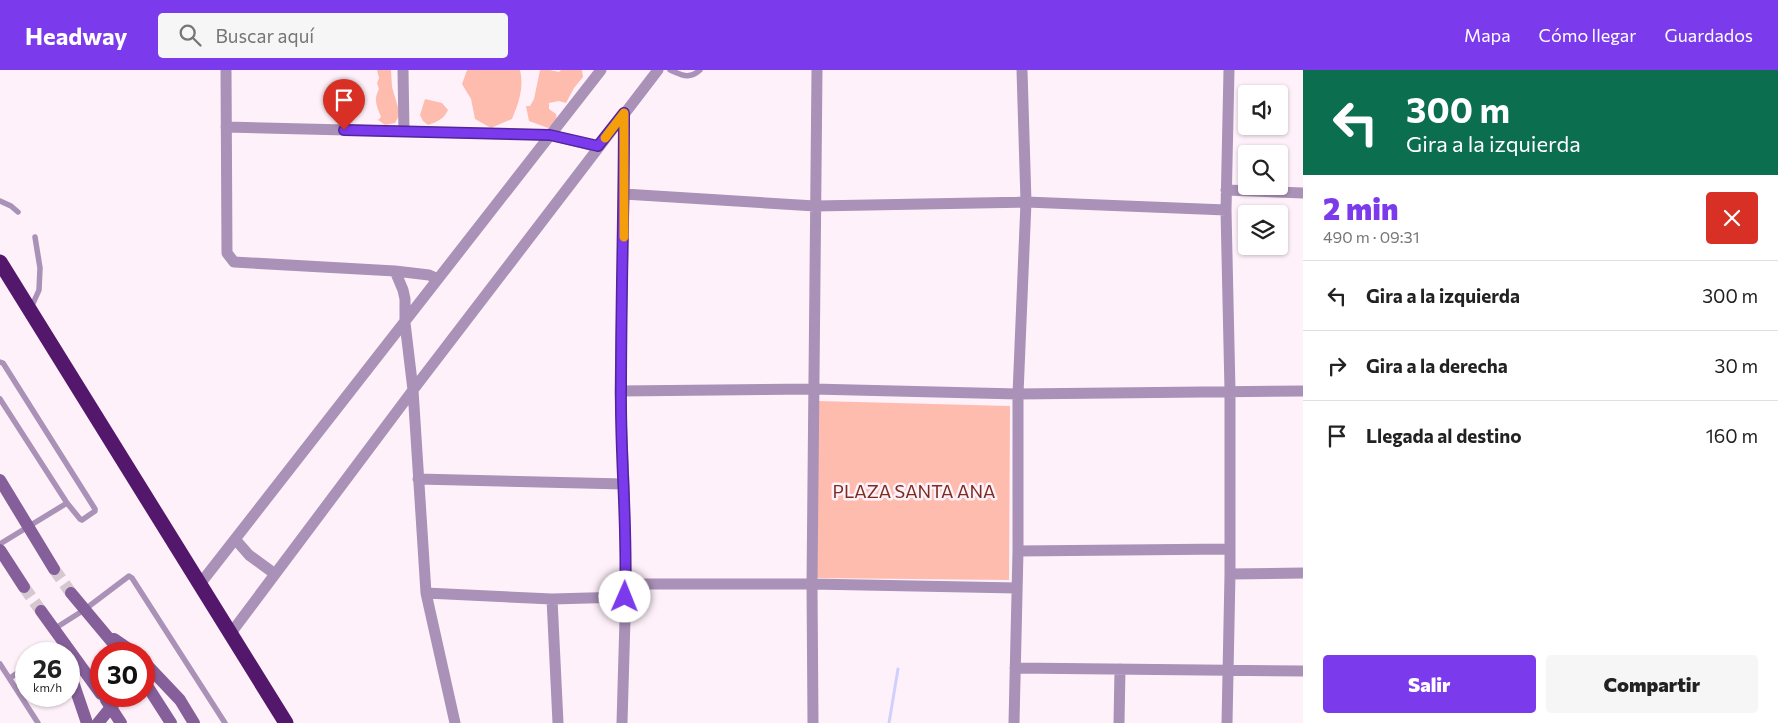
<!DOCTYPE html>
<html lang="es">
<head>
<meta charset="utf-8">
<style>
	:root { --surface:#fff; --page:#f6f6f6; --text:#222; --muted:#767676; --line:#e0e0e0; --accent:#7c3aed }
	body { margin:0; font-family:Commissioner,sans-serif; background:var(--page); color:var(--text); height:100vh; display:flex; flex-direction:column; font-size:19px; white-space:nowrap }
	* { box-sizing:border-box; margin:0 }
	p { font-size:16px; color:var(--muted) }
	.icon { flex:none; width:28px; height:28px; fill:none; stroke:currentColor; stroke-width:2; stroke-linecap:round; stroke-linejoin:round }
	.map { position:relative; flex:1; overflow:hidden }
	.details { display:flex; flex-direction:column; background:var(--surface); width:475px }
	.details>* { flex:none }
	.top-card { background:#0b6e4f; color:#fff; overflow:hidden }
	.controls { position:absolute; left:1238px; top:15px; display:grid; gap:10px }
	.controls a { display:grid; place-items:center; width:50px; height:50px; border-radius:5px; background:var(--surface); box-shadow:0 1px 4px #0004; font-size:25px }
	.speed { position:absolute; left:15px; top:572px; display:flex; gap:10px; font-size:25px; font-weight:700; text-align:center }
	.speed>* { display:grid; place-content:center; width:65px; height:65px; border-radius:50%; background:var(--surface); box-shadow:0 1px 4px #0004; line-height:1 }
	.speed small { font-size:12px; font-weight:400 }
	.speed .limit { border:8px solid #d22; background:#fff; color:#111 }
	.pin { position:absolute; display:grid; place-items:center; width:42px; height:42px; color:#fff; margin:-51px -21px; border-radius:50% 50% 50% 0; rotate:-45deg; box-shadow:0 0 5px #0007 }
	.pin .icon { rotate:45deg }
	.me { position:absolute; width:55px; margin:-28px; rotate:1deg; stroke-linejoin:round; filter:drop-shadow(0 0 4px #0008) }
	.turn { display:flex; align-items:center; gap:18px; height:105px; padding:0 20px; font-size:22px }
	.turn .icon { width:65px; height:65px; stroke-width:2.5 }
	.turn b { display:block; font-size:35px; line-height:42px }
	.round { display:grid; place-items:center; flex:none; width:52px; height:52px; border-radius:5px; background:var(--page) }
	.head { display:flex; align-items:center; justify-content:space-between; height:85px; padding:0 20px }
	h1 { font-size:30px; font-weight:800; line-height:38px; color:var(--accent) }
	.cta { display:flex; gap:10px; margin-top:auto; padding:10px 20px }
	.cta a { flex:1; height:58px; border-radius:5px; background:var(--accent); color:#fff; font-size:20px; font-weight:800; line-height:58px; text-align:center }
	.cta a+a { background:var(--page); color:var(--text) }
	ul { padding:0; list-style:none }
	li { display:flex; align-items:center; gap:15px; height:70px; padding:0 20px; border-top:1px solid var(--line) }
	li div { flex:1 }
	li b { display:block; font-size:19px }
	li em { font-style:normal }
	header { display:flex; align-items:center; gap:30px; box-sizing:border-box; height:70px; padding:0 25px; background:var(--accent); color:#fff }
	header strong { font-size:24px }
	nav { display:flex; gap:28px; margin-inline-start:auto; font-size:18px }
	.search { width:350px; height:45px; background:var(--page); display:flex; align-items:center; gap:12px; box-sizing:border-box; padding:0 18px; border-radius:5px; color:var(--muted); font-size:19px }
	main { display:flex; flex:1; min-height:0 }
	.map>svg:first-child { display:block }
</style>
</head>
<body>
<header>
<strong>Headway</strong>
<div class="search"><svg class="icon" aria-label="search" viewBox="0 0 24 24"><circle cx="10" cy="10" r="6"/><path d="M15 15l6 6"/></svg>Buscar aquí</div>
<nav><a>Mapa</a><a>Cómo llegar</a><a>Guardados</a></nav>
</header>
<main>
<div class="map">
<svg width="1303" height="653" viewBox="0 0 1303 653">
	<rect width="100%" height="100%" fill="#fff1fa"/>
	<!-- green -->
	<path fill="#febcae" d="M377 0H391L392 17 400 44 395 53 385 55 378 50 381 47C377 37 373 30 379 19L377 13 379 8Z
		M467 0H520C524 18 519 32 512 49L491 58 475 49 471 29 462 14Z
		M540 0H550L559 2 561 0H582L583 7 574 18 566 33 559 31 549 33V39L556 44 557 51 548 58 529 51 526 36H530L534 29Z
		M425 29 442 33 448 40C444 49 437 52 428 55L423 51 420 45Z
		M818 331 1010 336 1009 510 817 508Z"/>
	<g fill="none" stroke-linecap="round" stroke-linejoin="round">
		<!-- stream -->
		<path stroke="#d1cffe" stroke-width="3" d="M889 653 898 599"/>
		<!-- secondary-tunnel -->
		<path stroke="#d6c8d1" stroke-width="12" stroke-dasharray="12 6" stroke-linecap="butt" d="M54 499 71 523
			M24 517 41 541"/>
		<!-- lane -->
		<path stroke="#aa91b8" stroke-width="5.5" d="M670 0C682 5 689 10 700 0
			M0 131 11 136 18 142
			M31 238 39 220 40 198 35 167
			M0 292 3 293 95 439V441L82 450 80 449 67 433 0 329
			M0 474 67 433
			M54 559 84 540 129 506 132 508 225 653
			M48 584 64 573
			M0 594 38 653
			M10 608 26 597"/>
		<!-- street -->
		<path stroke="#aa91b8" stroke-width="11" d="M226 0 227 183 234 192 395 201 429 205 438 209
			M403 0 404 61
			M226 57 550 65 598 77
			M1226 120 1303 123
			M624 124 815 136 1026 132 1226 140
			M395 201 403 220 405 229V253L413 320 426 523 455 653
			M620 321 813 319 1018 324 1303 321
			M418 409 624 414
			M235 469 249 485 275 504
			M1018 481 1229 479
			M1230 504 1303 503
			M200 514 601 0
			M626 514H812L1017 518
			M426 523 552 529 625 527
			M552 529 558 653
			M231 563 413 320 658 0
			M1015 598 1303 601
			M622 653 626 514 624 414 620 321 624 124V43
			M813 653 812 514 817 0
			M1014 653 1018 481V324L1026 132 1022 0
			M1119 653 1120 599
			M1227 653 1230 504V321L1226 140 1229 0"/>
		<!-- secondary -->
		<path stroke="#855f99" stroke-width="12" d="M0 410 54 499
			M0 480 24 517
			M71 523 122 584
			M41 541 101 624
			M114 569 136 584
			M72 585 73 612 87 653
			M144 592 180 630 194 653
			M144 611 171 653
			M106 630 121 653
			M98 653 120 626"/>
		<!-- highway -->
		<path stroke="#53186c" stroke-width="15" d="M0 192 286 653"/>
	</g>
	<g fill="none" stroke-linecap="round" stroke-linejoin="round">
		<defs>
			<path id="route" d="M344 60 550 65 598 76 624 43C624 135 621 227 621 319 620 388 628 458 625 527"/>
		</defs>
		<!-- route casing -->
		<use href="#route" stroke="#51269a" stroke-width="12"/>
		<!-- route -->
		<use href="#route" stroke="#7c3aed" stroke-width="9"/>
		<!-- slow -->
		<path stroke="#f59e0b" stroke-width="9" d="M605 68 624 43V167"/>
	</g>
	<g text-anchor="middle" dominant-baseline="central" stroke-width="5" stroke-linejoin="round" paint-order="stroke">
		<!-- park labels -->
		<g font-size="18" fill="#7b2d1f" stroke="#fff1fa">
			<text x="914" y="421">PLAZA SANTA ANA</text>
		</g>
	</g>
</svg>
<div class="controls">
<a><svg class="icon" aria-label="sound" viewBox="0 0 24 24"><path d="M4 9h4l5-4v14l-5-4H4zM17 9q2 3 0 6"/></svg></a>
<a><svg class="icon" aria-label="search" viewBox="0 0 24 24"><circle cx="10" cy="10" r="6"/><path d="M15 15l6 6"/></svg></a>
<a><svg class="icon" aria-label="layers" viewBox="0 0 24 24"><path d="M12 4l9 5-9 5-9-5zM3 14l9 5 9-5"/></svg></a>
</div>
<div class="speed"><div>26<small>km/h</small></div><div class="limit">30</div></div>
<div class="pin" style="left:344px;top:60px;background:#d93025"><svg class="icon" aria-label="arrive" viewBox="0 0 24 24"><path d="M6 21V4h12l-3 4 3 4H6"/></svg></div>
<svg class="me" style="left:625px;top:527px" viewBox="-20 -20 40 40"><circle r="19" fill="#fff"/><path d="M0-13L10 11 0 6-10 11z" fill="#7c3aed"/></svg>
</div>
<section class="details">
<div class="top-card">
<div class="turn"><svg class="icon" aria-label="left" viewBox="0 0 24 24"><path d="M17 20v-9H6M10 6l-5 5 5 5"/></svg><div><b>300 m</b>Gira a la izquierda</div></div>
</div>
<div class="head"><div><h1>2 min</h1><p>490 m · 09:31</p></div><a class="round" style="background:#d93025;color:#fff"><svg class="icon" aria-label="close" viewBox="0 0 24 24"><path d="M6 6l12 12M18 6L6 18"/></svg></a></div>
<ul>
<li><svg class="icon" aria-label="left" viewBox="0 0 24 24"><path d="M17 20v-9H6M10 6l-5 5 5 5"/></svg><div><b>Gira a la izquierda</b></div><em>300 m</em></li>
<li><svg class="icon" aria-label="right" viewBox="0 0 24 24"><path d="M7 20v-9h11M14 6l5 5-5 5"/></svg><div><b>Gira a la derecha</b></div><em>30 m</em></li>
<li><svg class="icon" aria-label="arrive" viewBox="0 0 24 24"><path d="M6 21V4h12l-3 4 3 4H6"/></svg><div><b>Llegada al destino</b></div><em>160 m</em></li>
</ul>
<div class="cta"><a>Salir</a><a>Compartir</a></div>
</section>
</main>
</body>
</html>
